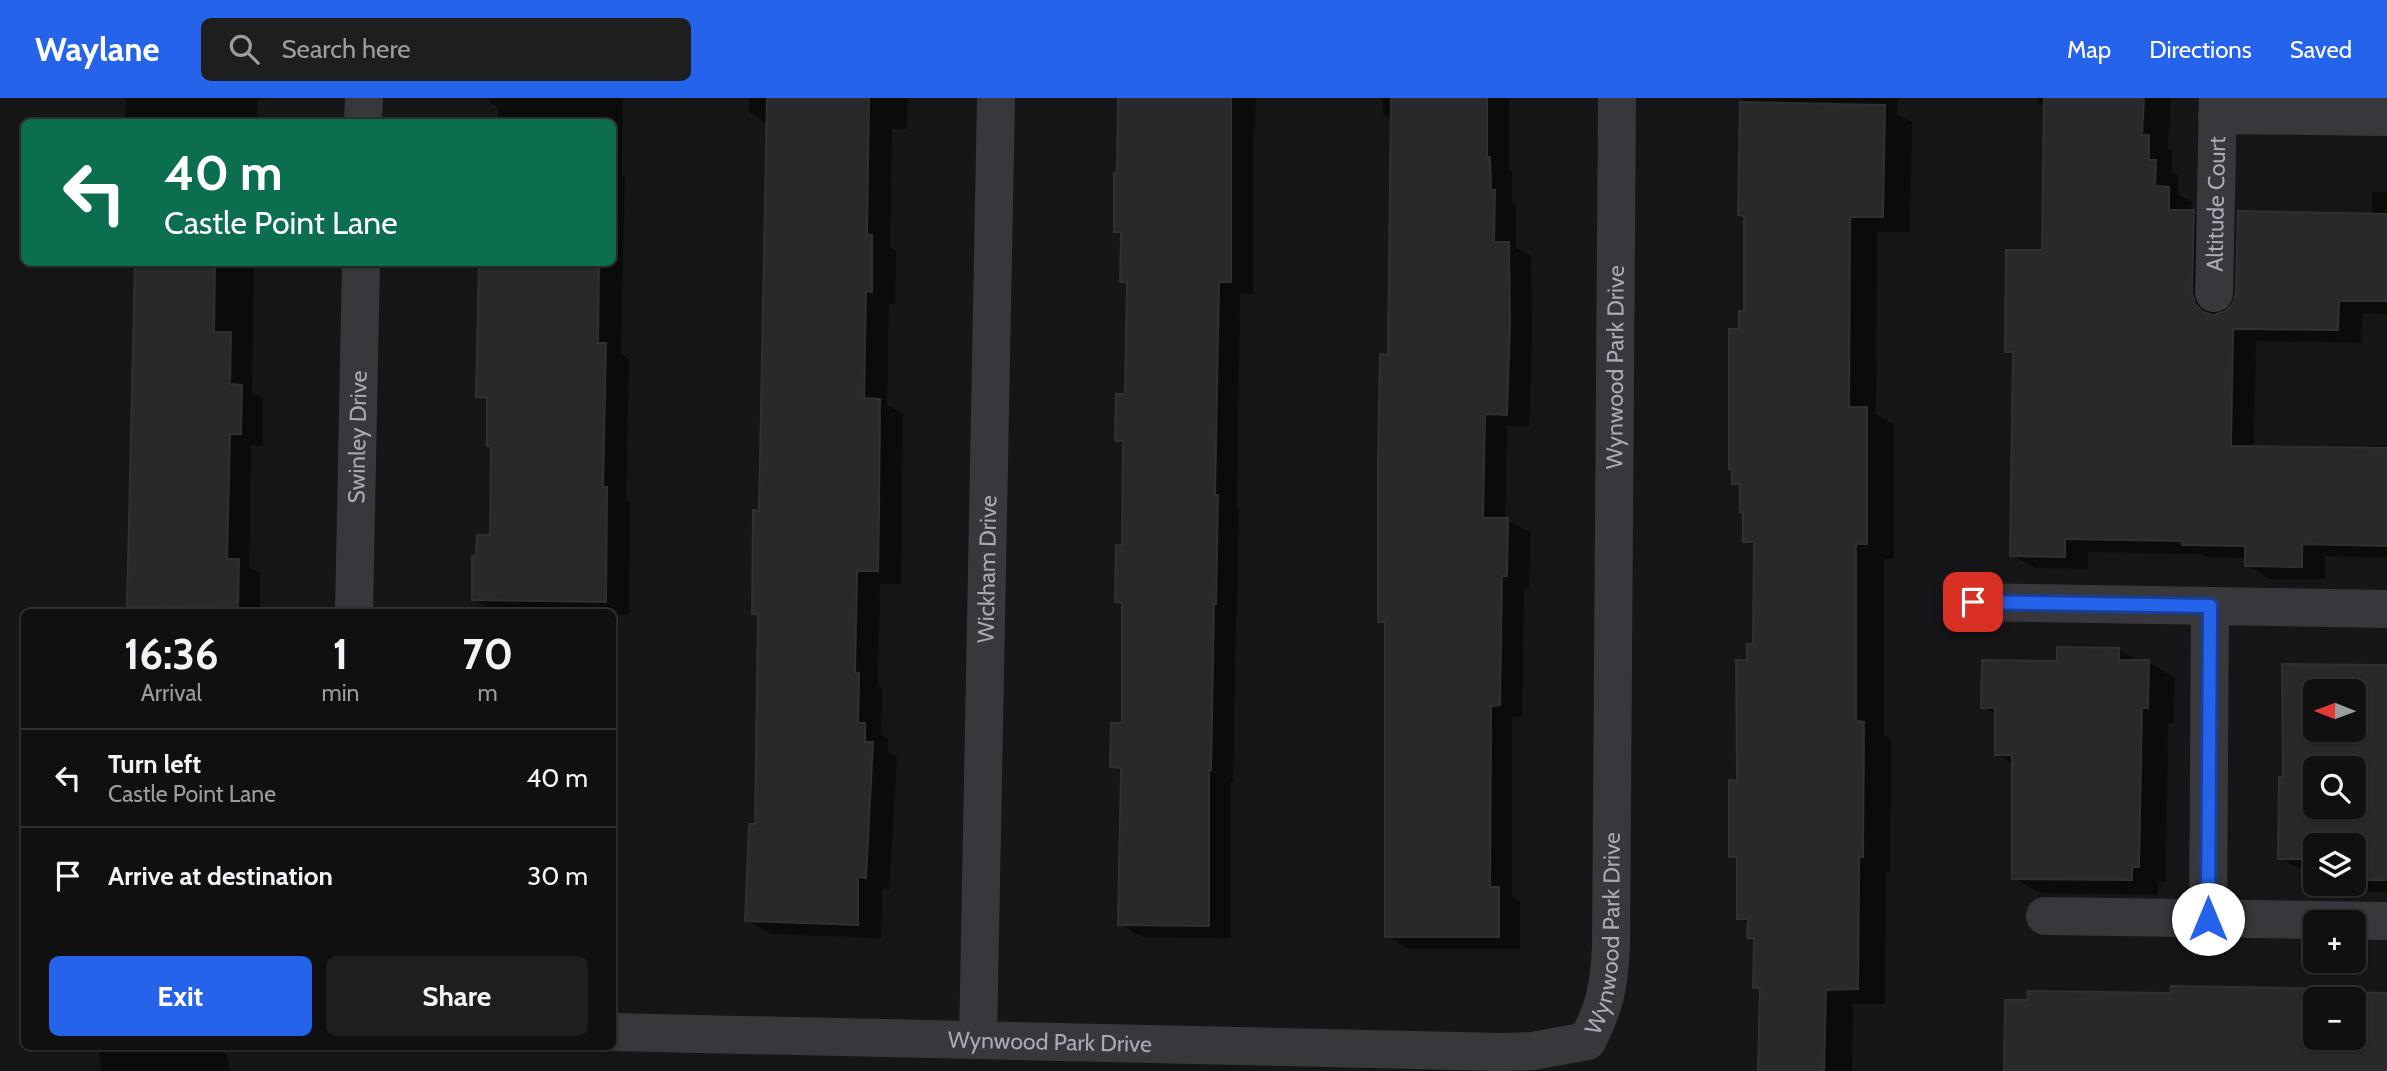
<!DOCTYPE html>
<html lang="en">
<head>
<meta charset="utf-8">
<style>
	:root { --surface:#101011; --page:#1e1e1f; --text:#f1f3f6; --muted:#9c9d9f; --line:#303031; --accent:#2563eb }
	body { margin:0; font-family:Cabin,sans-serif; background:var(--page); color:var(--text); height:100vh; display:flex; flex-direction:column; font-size:26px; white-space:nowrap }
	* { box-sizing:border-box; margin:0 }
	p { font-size:23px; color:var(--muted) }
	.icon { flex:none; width:38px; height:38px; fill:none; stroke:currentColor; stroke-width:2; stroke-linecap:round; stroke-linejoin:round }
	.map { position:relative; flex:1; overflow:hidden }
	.drawer { position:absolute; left:21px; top:511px; width:595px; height:441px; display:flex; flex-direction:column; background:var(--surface); border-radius:10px; box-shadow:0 2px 5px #0004,0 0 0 2px var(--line) }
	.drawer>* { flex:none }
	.top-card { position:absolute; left:21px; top:21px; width:595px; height:147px; border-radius:10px; box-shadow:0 2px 5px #0004,0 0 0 2px var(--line); background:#0b6e4f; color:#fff; overflow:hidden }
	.needle { width:46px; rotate:271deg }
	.fabs { position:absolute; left:2303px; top:581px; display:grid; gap:14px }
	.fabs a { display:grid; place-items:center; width:63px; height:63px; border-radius:10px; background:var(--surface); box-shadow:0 2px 5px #0004,0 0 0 2px var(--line); font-size:35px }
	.pin { position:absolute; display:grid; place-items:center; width:60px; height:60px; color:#fff; margin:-30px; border-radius:14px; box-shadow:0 4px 10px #0006 }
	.me { position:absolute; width:77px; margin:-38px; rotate:0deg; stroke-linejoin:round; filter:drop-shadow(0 0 5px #0008) }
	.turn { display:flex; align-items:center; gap:24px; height:147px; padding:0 28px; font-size:32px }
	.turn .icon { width:91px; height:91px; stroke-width:2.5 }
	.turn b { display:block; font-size:49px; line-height:60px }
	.eta { display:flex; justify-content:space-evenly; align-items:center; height:119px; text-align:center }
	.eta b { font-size:42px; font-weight:700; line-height:49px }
	.action { display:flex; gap:14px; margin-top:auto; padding:14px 28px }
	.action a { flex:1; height:80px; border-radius:10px; background:var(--accent); color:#fff; font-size:28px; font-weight:700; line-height:80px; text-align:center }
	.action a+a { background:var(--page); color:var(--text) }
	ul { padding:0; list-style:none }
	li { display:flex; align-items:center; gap:21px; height:98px; padding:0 28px; border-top:2px solid var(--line) }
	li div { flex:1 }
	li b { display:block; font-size:26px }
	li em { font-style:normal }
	header { display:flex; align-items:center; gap:42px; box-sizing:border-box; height:98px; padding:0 35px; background:var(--accent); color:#fff }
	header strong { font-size:33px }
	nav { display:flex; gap:38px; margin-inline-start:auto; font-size:24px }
	.search { width:490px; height:63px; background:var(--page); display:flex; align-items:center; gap:18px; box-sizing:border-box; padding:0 24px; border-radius:10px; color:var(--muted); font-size:26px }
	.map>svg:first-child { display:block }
</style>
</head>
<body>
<header>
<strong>Waylane</strong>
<div class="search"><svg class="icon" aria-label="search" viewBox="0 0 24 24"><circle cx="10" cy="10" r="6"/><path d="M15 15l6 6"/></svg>Search here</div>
<nav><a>Map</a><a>Directions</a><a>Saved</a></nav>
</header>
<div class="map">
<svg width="2387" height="973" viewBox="0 0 2387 973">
	<rect width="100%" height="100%" fill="#161517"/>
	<!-- shadow -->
	<path fill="#0007" fill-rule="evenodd" d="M127 0H274L257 1V24H126Z
		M489 0H623L622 77 625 78 621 256 629 261 626 402 630 404 629 517H613L612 548V514H491V511L473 501 478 460 492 439 493 350 488 347 489 305 478 298 481 164H612V24H498V9L489 4Z
		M749 0H908L907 31H892L890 149 896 153 895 206H889L887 307 903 316 902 428 901 486H880L878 588 882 590 881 637 888 640V654L897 659 889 792 882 791 881 840 771 836 747 822 756 728 760 519 753 515 761 414 768 26 749 14Z
		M1120 0H1256L1255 32H1253V196H1240L1237 409 1239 411 1237 518H1236L1233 684H1231V840L1142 839 1120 826 1122 674 1112 668 1124 627V508L1117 503 1123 449 1125 347 1117 342 1127 298 1129 186 1122 183 1123 137 1115 133Z
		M1383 0H1509V71L1512 73V104L1516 107V150L1531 158 1532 238 1529 328H1507L1505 422 1530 434 1529 490H1524L1522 619H1512V798L1520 803V851H1409L1387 838V527L1380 523 1390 258 1392 22 1383 17Z
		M1742 0H1897V16L1912 24 1910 134H1877L1876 316 1894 327V461H1884V637L1891 641 1890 774H1886L1885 906H1853L1852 973H1759L1762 893 1755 889 1756 843 1749 839V826L1739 820V763L1731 758 1748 564 1754 548 1756 450 1745 443 1742 390 1733 385 1734 372 1731 370 1741 233 1746 214V120L1740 116Z
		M2038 0H2171L2168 50 2172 53V74L2178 77V96L2192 104V114L2217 127 2215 209 2217 218 2225 216 2372 117V94H2387V216L2362 215 2361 245 2256 243 2254 350 2368 351V347L2387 348V460L2325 458V481H2270L2247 467V460L2207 459 2201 456 2088 454V471L2035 470 2011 457 2015 258 2006 253 2043 154 2046 10 2038 5Z
		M137 164H254L252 295 263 301V348L251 347 249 469 260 475V514H129Z
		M2119 552 2140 564H2148L2175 580 2174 625H2168L2166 784 2158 783V797L2040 795 2013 780V666L1996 656 1997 617 1983 609 2059 565Z
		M2284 568 2387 569V794L2330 793 2318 786H2354V747H2315V784L2308 780V773L2302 772 2280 760 2284 681ZM2315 593H2354V632H2315ZM2315 670H2354V709H2315Z
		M2387 895V973H2006L2172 897ZM2315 901H2354V940H2315Z
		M98 948H213L227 957 230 973H101Z"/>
	<!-- building -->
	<path fill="#29282b" stroke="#302f33" stroke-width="2" fill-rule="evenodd" d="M767 0H869L867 136 872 137V194L866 193 864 300 880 301 879 414 878 473H857L855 575H859L858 625H865V644H873L866 780 858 779V827L745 823 749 726H755L758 516H752L753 412 759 413Z
		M1118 0H1231V184H1219L1215 397H1218L1216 506H1214L1211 672H1209V828L1118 827 1121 670 1110 669 1111 625H1122V505L1115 504 1116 447H1122L1123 343H1115L1116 296H1125L1127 184H1120L1121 134H1114V75H1117Z
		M1391 0H1487V59H1490L1491 92H1495L1494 144H1509L1510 224 1507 317 1485 316 1483 420H1508L1507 478H1502L1500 607 1491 608 1490 789H1499V839H1385V524H1378V362L1380 256 1388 257Z
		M2044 0H2144L2142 37H2149V62H2156L2155 88 2169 89V112H2194L2192 195 2195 206 2203 214 2213 217 2224 214 2233 206 2236 195 2238 113 2387 116V203H2339L2338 232 2233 231 2231 348 2387 350V448L2302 446V469L2245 468V448L2182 447V443L2065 441V459L2010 458 2013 254H2005L2006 152H2042Z
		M1740 4 1885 7 1883 119H1850L1849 309H1867V446H1856V623L1864 624 1863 759H1859L1858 891 1826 892 1824 973H1758L1760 890H1753L1754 840H1747L1748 821H1737V759H1729V682H1737L1736 562H1747V546H1753L1754 444H1743V414H1740V386H1732V371H1729V231H1739V213H1744V118L1738 117Z
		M135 164H215L214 234H231L230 286 242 287 241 336H230L227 461H239L238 510 127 508Z
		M479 164H599L598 245H606L603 389H607L606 504 472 502V458H476L477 437H490L491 348H487V300L476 299Z
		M2057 549 2119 550V562H2149L2148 610H2142L2139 769H2132V782L2012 781V657H1995V610H1981L1982 562 2057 563Z
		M2282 566 2387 567V782H2354V747H2315V781H2306V761H2278L2279 679H2283ZM2315 593H2354V632H2315ZM2315 670H2354V709H2315Z
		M2171 888 2344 891V894L2387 895V973H2004L2005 902H2028L2027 893 2171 895ZM2315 901H2354V940H2315Z"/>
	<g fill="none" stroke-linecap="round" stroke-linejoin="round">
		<!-- minor -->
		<g stroke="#37373c" stroke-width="38">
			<path d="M2217 17 2387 19"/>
			<path d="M363 24 364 0"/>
			<path id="s1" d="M2214 195 2218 0"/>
			<path d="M1973 504 2387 511"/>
			<path id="s2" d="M354 514 361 164"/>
			<path d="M2045 818 2387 823"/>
			<path d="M2208 821 2210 508"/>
			<path id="s3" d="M612 934 1503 954 1533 953 1587 943C1605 909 1609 888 1611 849L1617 0"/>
			<path id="s4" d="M978 942 996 0"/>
		</g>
	</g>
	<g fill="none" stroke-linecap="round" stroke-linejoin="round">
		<defs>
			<path id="route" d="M1973 504 2210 508 2208 821"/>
		</defs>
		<!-- route casing -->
		<use href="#route" stroke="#184099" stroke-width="18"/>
		<!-- route -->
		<use href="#route" stroke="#2563eb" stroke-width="12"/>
	</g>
	<g text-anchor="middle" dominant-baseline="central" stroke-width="7" stroke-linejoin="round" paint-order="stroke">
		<!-- street labels -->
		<g font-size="23" fill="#a8aab7" stroke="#111012">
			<text stroke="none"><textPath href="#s1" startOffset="89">Altitude Court</textPath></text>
			<text stroke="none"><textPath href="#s3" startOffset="1654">Wynwood Park Drive</textPath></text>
			<text stroke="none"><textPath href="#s2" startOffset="175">Swinley Drive</textPath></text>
			<text stroke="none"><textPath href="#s4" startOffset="471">Wickham Drive</textPath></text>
			<text stroke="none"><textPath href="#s3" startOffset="1087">Wynwood Park Drive</textPath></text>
			<text stroke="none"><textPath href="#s3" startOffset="438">Wynwood Park Drive</textPath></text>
		</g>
	</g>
</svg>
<div class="fabs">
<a><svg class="needle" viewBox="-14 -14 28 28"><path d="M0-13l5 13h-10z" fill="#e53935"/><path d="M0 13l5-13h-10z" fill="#9c9d9f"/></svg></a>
<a><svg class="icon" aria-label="search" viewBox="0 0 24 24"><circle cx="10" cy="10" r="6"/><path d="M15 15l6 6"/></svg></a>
<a><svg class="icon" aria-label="layers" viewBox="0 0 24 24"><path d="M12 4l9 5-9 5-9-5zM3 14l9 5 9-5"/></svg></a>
<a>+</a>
<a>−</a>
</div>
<div class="pin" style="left:1973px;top:504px;background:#d93025"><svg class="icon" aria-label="arrive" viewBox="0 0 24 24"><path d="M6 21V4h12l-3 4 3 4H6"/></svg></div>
<svg class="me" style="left:2208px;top:821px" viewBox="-20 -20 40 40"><circle r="19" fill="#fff"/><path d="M0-13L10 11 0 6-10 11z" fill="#2563eb"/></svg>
<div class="top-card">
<div class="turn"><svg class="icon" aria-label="left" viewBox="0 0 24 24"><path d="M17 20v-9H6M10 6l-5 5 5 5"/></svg><div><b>40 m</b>Castle Point Lane</div></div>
</div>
<section class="drawer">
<div class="eta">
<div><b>16:36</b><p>Arrival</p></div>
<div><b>1</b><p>min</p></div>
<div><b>70</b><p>m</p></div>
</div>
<ul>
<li><svg class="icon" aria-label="left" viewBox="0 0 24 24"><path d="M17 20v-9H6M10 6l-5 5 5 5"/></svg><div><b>Turn left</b><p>Castle Point Lane</p></div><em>40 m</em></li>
<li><svg class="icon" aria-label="arrive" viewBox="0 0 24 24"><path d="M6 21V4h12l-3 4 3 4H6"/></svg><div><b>Arrive at destination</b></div><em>30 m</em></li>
</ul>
<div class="action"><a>Exit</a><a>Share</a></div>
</section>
</div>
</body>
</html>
